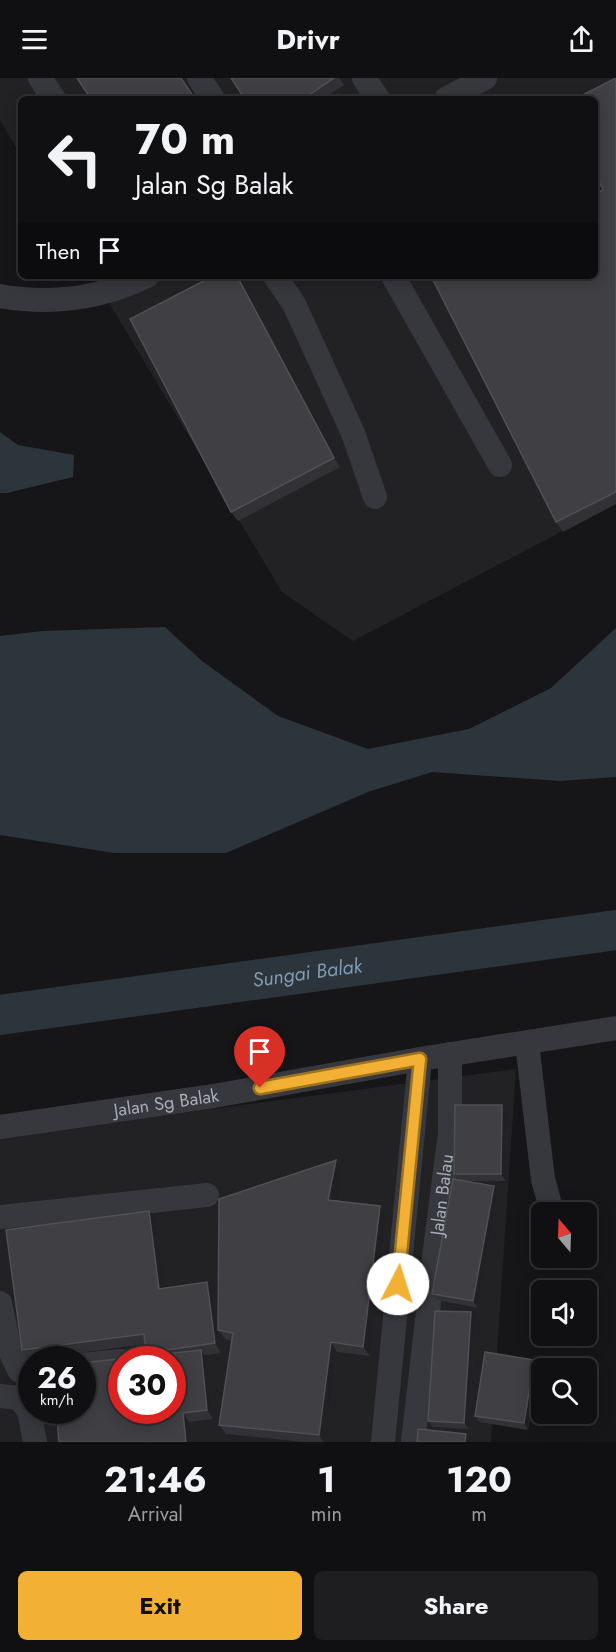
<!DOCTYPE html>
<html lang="en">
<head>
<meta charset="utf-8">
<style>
	:root { --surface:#101012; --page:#1e1e20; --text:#f1f3f6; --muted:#9c9d9f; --line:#303032; --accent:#f2b134 }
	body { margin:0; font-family:Jost,sans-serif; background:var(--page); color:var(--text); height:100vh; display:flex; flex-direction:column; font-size:22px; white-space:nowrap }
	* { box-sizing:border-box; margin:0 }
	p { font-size:20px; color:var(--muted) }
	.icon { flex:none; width:33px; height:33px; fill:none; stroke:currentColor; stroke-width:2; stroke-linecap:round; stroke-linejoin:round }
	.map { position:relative; height:1364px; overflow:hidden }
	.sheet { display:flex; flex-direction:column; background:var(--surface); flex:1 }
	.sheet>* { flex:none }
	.banner { position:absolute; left:18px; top:18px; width:580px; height:183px; border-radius:9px; box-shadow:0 3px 15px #0003,0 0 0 2px var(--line); background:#101012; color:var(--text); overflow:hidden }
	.needle { width:39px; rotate:341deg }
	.buttons { position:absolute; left:531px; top:1124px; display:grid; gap:12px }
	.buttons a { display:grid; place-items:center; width:66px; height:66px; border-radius:9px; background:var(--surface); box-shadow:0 3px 15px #0003,0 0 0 2px var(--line); font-size:30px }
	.speed { position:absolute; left:18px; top:1268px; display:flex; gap:12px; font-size:30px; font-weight:700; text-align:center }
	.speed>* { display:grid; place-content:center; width:78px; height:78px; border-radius:50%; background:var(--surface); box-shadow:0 3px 15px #0003,0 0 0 2px var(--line); line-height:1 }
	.speed small { font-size:15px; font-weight:400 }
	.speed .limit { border:9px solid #d22; background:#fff; color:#111 }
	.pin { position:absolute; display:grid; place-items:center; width:51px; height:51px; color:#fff; margin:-62px -26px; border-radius:50% 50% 50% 0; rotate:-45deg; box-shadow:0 0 6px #0007 }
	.pin .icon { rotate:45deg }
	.me { position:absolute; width:66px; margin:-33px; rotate:5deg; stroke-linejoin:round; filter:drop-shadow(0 0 4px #0008) }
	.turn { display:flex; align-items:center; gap:21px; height:126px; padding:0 18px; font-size:27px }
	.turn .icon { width:78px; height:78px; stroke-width:2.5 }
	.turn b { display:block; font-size:42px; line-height:51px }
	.then { display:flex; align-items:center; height:57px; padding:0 18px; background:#0003; gap:12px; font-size:22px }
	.eta { display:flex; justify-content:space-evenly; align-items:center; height:102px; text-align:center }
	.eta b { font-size:36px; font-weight:700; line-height:42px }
	.action { display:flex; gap:12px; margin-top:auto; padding:12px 18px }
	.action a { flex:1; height:69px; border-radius:9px; background:var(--accent); color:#111; font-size:24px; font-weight:700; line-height:69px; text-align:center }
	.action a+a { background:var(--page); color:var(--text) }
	header { display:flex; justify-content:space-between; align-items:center; height:78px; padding:0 18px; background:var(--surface); font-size:27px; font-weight:700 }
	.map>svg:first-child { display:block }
</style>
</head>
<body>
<header><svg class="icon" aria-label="menu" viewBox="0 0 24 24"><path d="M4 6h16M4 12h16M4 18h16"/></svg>Drivr<svg class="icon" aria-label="share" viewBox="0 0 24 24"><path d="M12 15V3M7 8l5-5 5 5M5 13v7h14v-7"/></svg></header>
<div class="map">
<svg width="616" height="1364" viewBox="0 0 616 1364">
	<rect width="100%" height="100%" fill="#161618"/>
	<!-- built -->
	<path fill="#222225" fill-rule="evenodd" d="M0 0H616V425L353 563 282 514 93 198H596V21H21V78L0 42Z
		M516 991 491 1364H0V1059ZM32 1281H82V1332H32ZM122 1281H172V1332H122Z"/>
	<!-- water -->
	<path fill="#2c353c" d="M0 354 18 367 74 377 73 399 7 415H0Z
		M165 549 202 583 278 638 368 671 469 651 551 610 616 550V699L560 703 432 694 368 714 226 775H114L0 757V558L42 553Z"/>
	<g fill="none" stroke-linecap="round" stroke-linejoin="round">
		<!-- river -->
		<path stroke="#2c353c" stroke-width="40" id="s1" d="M0 937 616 852"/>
		<!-- minor -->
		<g stroke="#37383d" stroke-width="24">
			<path d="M40 0 54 21"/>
			<path d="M199 0 213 21"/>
			<path d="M364 0 378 21"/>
			<path d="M446 21 485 0"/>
			<path d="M275 198 294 226 353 355 375 419"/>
			<path d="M393 198 500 387"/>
			<path d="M0 218C52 227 100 221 147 198"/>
			<path d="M527 965 543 1101 552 1134"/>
			<path id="s2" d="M0 1049 214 1018 420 981 616 950"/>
			<path d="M0 1139 207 1117"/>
			<path d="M0 1225 10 1273 19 1292 32 1291"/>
			<path d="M82 1287 122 1283"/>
			<path d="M0 1318 19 1320 29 1333 35 1364"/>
			<path d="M383 1364 420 981"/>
			<path id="s3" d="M413 1364 436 1163 450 1055V976"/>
		</g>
	</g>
	<!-- wall -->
	<path fill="#323236" d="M231 0H339L344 7 323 21H245Z
		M616 0V426L563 454 556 444 603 112Z
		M213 198H239L340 389 238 443 231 434Z
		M502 1027 507 1033 506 1103H464L498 1115 478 1230 437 1222 432 1216 458 1102 454 1096Z
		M342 1092 336 1123 387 1137 370 1278 337 1274 326 1364H304L226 1356 219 1347 232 1263 225 1261 218 1252 221 1275 204 1277 207 1281 213 1341 189 1344 192 1364H59L93 1301 148 1278 146 1275 145 1266 28 1282 22 1272 149 1133 156 1142 164 1210 213 1214 218 1250Z
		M475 1241 469 1351 433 1349 428 1343Z
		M539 1289 528 1352 480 1344 475 1338Z"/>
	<!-- shaded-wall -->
	<path fill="#212124" d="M237 198H239L340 389 334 380Z
		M502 1027 507 1033 506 1103 501 1096Z
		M336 1082 342 1092 335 1132 328 1122Z
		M494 1108 498 1115 478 1230 473 1223Z
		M380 1128 387 1137 370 1278 363 1269Z
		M149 1133 156 1142 166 1220 159 1211Z
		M207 1204 213 1214 221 1275 215 1265Z
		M471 1234 475 1241 469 1351 464 1345Z
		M331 1264 337 1274 326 1364H324L319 1357Z
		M201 1272 207 1281 213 1341 207 1332Z
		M534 1282 539 1289 528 1352 524 1345Z
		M183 1335 189 1344 192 1364H186Z
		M466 1356 471 1362V1364H465Z"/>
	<!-- building -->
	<path fill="#3f3f44" stroke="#4f5156" stroke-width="1.5" fill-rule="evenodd" d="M77 0H181L195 21H91Z
		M231 0H334L303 21H245Z
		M616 0V414L556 444 431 198H596V115L603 112 596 97V21H575Z
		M213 198H237L334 380 231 434 130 241Z
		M455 1027H502L501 1096H454Z
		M336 1082 328 1122 380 1128 363 1269 331 1264 319 1357 219 1347 233 1255 218 1252 219 1121Z
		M453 1101 494 1108 473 1223 432 1216Z
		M149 1133 159 1211 207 1204 215 1265 146 1275 144 1256 22 1272 6 1152Z
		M435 1233 471 1234 464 1345 428 1343Z
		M201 1272 207 1332 183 1335 186 1364H59L56 1332H82V1302L93 1301 91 1284ZM122 1281H172V1332H122Z
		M485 1274 534 1282 524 1345 475 1338Z
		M418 1351 466 1356 465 1364H417Z"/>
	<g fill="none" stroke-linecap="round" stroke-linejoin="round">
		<defs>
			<path id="route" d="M260 1010 420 981 398 1206"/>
		</defs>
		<!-- route casing -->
		<use href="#route" stroke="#9d7322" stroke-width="15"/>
		<!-- route -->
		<use href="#route" stroke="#f2b134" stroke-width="10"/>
	</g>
	<g text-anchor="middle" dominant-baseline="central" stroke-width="6" stroke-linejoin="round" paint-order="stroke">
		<!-- street labels -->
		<g font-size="18" fill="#a8adb8" stroke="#111113">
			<text stroke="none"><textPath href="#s2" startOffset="168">Jalan Sg Balak</textPath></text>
			<text stroke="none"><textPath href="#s3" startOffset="249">Jalan Balau</textPath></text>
		</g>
		<!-- water labels -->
		<g font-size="20" font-style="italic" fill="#7f9bb3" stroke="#111113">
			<text stroke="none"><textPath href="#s1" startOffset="310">Sungai Balak</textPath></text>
		</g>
	</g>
</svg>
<div class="buttons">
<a><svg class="needle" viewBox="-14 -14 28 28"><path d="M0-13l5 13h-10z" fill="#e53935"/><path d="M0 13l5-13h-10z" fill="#9c9d9f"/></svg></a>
<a><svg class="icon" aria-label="sound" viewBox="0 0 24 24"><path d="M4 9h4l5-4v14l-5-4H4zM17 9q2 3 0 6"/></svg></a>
<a><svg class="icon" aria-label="search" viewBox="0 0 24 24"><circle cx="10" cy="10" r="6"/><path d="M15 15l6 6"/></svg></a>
</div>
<div class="speed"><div>26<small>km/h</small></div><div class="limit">30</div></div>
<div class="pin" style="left:260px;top:1010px;background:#d93025"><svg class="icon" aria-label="arrive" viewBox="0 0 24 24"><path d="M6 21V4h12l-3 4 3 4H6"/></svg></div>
<svg class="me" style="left:398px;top:1206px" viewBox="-20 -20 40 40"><circle r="19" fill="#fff"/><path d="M0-13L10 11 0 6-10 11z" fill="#f2b134"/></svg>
<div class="banner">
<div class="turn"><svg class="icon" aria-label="left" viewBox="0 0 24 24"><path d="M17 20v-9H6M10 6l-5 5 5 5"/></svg><div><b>70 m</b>Jalan Sg Balak</div></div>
<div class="then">Then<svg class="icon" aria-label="arrive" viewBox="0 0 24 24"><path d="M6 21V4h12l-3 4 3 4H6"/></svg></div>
</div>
</div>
<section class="sheet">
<div class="eta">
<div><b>21:46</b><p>Arrival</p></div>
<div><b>1</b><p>min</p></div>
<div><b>120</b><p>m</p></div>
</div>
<div class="action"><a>Exit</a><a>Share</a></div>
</section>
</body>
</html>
